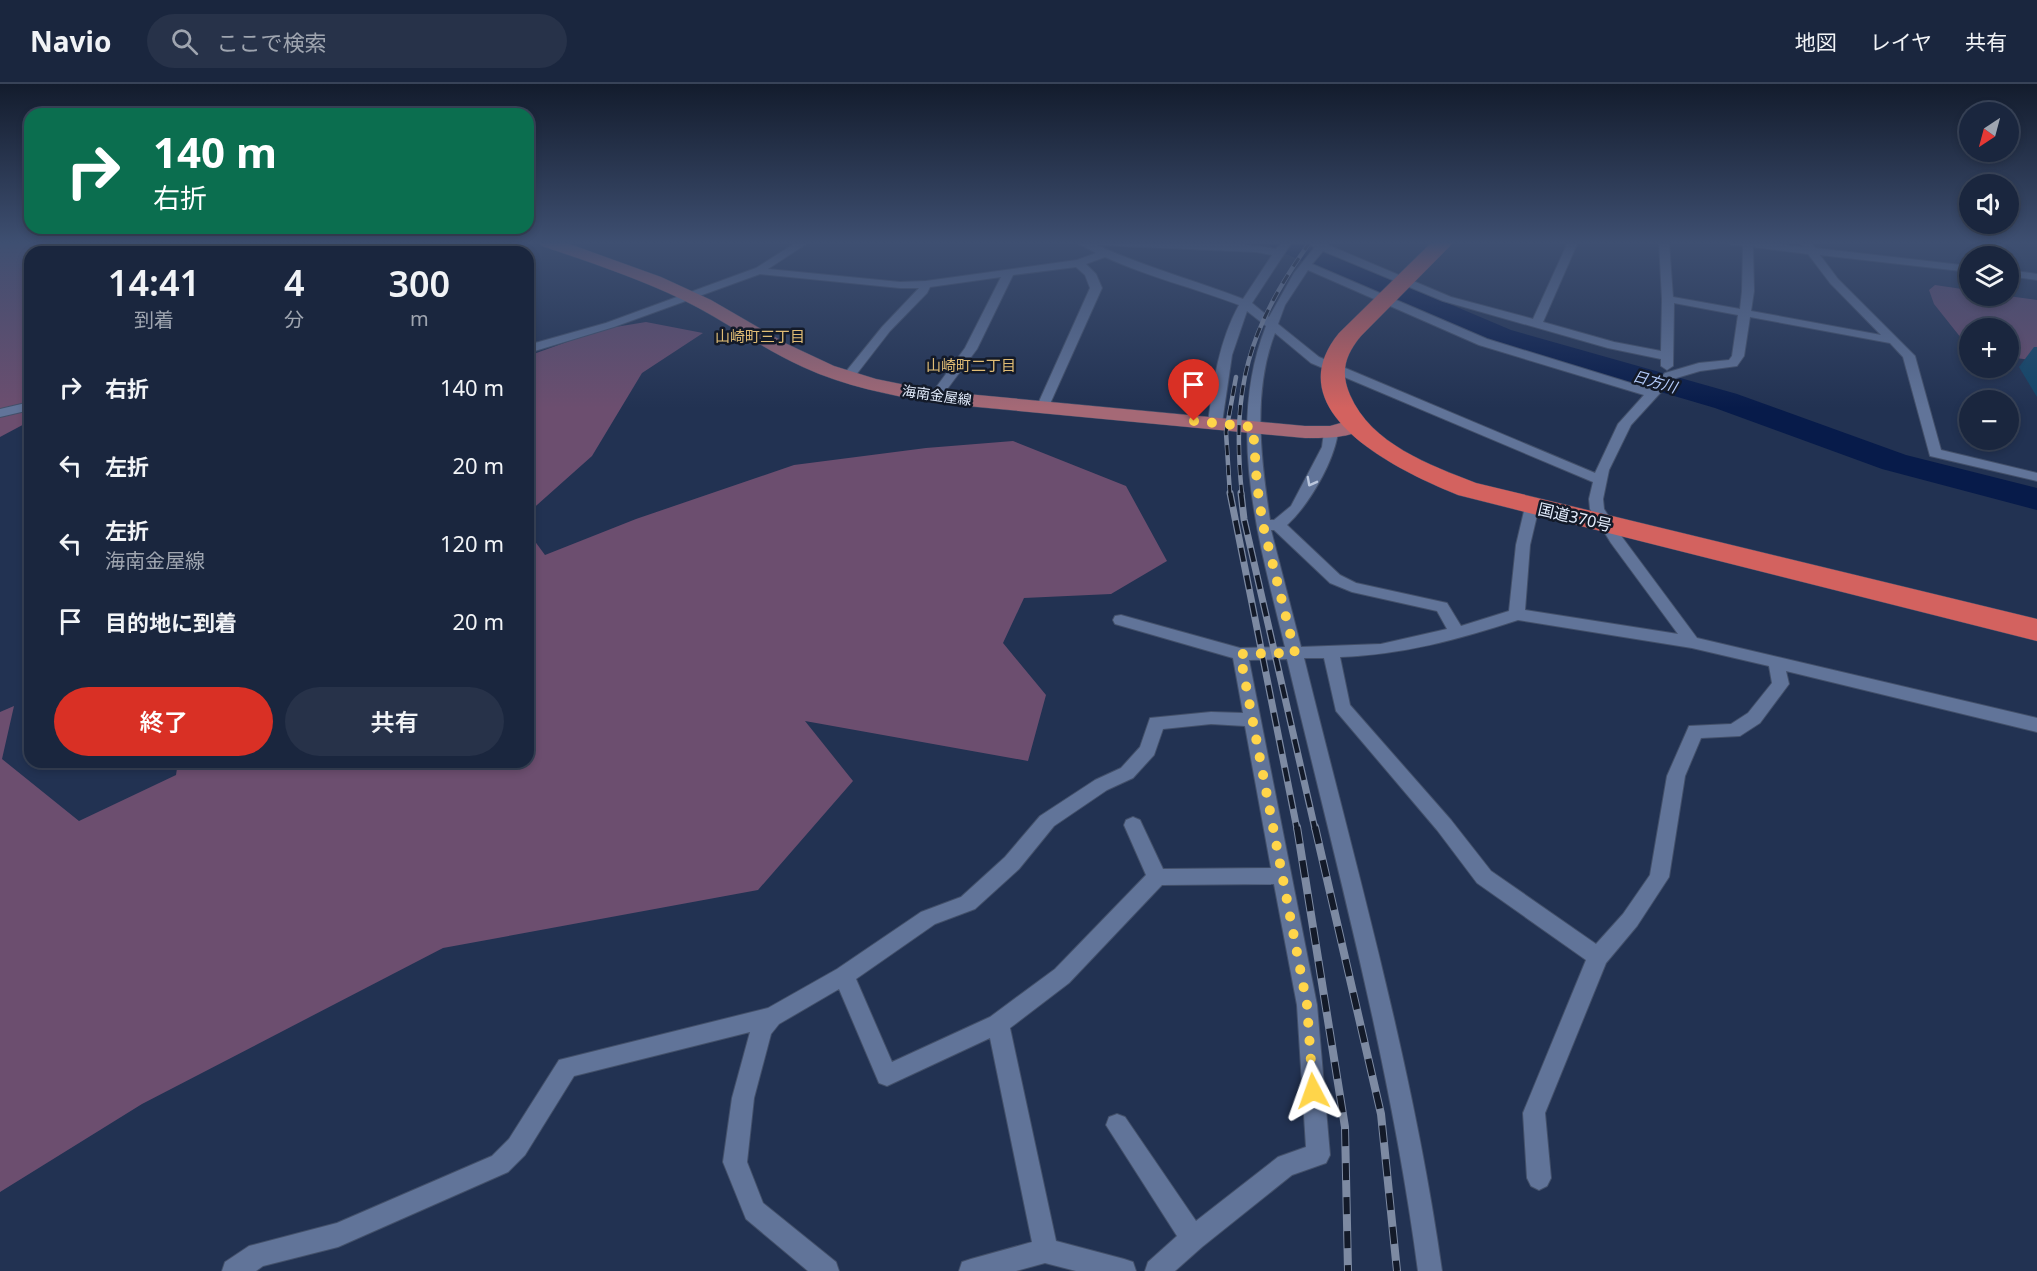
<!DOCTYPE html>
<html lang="ja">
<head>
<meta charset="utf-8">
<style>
	:root { --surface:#1a263e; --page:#273249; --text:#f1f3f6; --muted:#9fa5b0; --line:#384358; --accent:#d93025 }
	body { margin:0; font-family:"Noto Sans","Noto Sans JP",sans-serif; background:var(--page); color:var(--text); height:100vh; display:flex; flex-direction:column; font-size:22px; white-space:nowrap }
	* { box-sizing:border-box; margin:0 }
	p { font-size:20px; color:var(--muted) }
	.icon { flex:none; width:33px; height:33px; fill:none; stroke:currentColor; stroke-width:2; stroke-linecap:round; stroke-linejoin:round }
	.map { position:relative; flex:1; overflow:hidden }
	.drawer { position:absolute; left:24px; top:162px; width:510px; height:522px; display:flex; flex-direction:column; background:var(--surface); border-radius:18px; box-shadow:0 3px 9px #0003,0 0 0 2px var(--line) }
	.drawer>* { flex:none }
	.hud { position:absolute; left:24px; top:24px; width:510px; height:126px; border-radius:18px; box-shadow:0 3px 9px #0003,0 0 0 2px var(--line); background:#0b6e4f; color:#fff; overflow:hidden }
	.needle { width:39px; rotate:216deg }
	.controls { position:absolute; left:1959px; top:18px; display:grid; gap:12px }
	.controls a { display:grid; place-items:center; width:60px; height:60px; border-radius:50%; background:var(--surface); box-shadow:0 3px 9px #0003,0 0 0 2px var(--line); font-size:30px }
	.pin { position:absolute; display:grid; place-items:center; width:51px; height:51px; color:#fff; margin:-62px -26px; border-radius:50% 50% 50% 0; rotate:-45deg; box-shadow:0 0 6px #0007 }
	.pin .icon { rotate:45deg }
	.me { position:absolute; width:66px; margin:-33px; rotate:356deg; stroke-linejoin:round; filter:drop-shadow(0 0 4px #0008) }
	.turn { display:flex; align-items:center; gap:21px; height:126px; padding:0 30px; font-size:27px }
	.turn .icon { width:78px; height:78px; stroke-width:2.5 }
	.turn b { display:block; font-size:42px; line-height:51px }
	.eta { display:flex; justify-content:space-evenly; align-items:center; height:102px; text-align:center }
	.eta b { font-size:36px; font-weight:600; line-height:42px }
	.button { display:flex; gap:12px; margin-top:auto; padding:12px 30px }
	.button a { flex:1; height:69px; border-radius:36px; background:var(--accent); color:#fff; font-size:24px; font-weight:600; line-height:69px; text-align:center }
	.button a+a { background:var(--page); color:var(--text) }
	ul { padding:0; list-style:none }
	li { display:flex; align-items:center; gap:18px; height:78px; padding:0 30px }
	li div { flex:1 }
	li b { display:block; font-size:22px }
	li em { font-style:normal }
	header { display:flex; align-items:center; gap:36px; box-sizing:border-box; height:84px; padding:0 30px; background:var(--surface); border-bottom:2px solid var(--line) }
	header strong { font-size:28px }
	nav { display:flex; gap:33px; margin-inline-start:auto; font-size:21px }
	.search { width:420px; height:54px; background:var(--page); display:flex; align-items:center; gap:15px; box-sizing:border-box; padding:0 21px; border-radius:33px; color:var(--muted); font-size:22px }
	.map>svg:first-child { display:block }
</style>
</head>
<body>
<header>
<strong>Navio</strong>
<div class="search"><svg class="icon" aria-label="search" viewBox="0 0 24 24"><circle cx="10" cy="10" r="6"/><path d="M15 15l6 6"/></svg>ここで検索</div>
<nav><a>地図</a><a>レイヤ</a><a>共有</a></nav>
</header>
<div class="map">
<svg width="2037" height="1187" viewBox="0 0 2037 1187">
	<rect width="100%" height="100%" fill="#223252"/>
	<!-- green -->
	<path fill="#6c4e6f" d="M0 158H180L194 168H30V337L0 353Z
		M1935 201 1969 206 1970 212H2008L2037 216V277L2009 273 2008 244H1970L1969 264 1934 220 1929 206Z
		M646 238 703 249 642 289 592 372 528 429V272L603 245Z
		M1013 357 1126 402 1167 477 1111 510 1024 514 1003 559 1046 611 1028 677 805 637 853 697 758 806 443 864 142 1020 0 1108V628L14 622 2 675 79 737 176 691 178 678H528V448L545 471 636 435 794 381 926 364Z"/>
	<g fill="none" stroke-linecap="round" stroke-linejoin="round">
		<!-- river -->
		<path fill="#071b4a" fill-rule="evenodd" d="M1268 158H1303L1511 246 1737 310 1906 371 2037 404V426L1882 385 1715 324 1491 258 1272 164Z"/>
		<defs>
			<path id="street" d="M797 158H809L768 185 900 198 926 197 1077 176 1096 169 1076 158C1142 158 1211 154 1276 165L1282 158H1292L1252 219 1269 233 1294 189 1315 163 1310 161 1309 158H1330L1328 161 1451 213 1533 235 1568 158H1578L1543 238 1614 258 1661 267 1662 215 1659 158H1669L1673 213 1740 225 1742 207 1743 162 1729 160 1728 158H1760L1803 163 1800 158H1810L1815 164 1970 182V188L1820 171 1838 195 1915 272 1941 366 2037 389V397L1930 372 1903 273 1890 259 1750 233 1744 272 1737 282 1700 287 1673 295 1631 341 1609 386 1603 415 1604 425 1622 453 1697 554 2037 634V648L1786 587 1789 600 1760 639 1740 652 1701 654 1685 692 1669 793 1637 842 1606 879 1545 1029 1551 1094 1547 1102 1539 1106 1531 1102 1527 1094 1523 1029 1586 876 1477 799 1437 746 1336 627 1324 574H1304C1354 777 1413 980 1442 1187H1418C1391 980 1335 777 1287 575L1249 576 1317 921 1330 1071 1326 1079 1292 1091 1202 1163 1175 1187H1145L1148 1178 1177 1152 1106 1041 1109 1033 1117 1030 1125 1033 1196 1137 1278 1073 1306 1063 1297 921 1274 800 1162 801 1069 899 1010 944 1056 1157 1124 1175 1133 1178 1136 1187H1076L1045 1179 1016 1187H959L962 1178 971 1175 1032 1158 990 954 887 1002 879 999 839 905 779 940 771 950 754 1014 747 1078 763 1119 836 1178 839 1187H808L746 1135 723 1078 732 1014 750 948 574 992 525 1071 508 1088 338 1163 263 1182 256 1187H222L225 1178 249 1162 337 1139 492 1072 509 1055 559 976 768 924 837 885 921 828 961 813 1005 773 1040 732 1095 696 1121 684 1140 663 1150 634 1211 628 1243 629 1233 574 1115 540 1113 536 1115 532 1121 531 1240 564 1285 563C1260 461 1225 345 1266 242L1247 227 1232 271 1222 339 1220 342H1210L1208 339C1213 299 1219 257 1239 221 1195 204 1148 193 1105 173L1086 180 1096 190 1102 204 1049 322 1043 326 1037 322 1090 204 1085 191 1076 183 1013 191 977 265 939 316 935 317 929 313 965 264 1001 193 930 203 927 209 890 247 852 296H844L842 293 844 290 882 243 919 204H900L760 190 614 243 528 269V261L606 239 756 184ZM1097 161 1256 168 1272 171 1243 215C1194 196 1144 183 1097 161ZM1753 163 1808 170 1830 199 1881 251 1751 227 1754 207ZM1323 167 1443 217 1608 264 1661 275V282L1667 286 1673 282 1674 219 1738 231 1732 272 1729 276 1699 279 1665 289 1650 305 1487 255 1312 180ZM1308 186 1479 261 1644 311 1618 340 1595 389 1319 273 1278 240 1285 221ZM1275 249 1311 279 1593 398 1589 415 1590 425 1611 459 1678 550 1525 526 1530 461 1539 423 1532 419 1525 423 1516 461 1509 527 1461 542 1447 519 1356 499 1340 491 1287 441C1309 421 1334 378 1338 348L1336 345 1331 344 1324 348 1322 363 1291 422 1274 436H1270C1261 376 1252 308 1275 249ZM1271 446H1274L1330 499 1352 508 1437 527 1447 545 1381 560 1301 563ZM1518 536 1692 564 1769 582 1772 599 1748 629 1731 640 1689 642 1667 692 1650 791 1623 830 1596 860 1491 787 1451 736 1350 621 1340 573C1402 571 1460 555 1518 536ZM1211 640 1245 642 1271 784 1163 785 1140 736 1133 733 1126 736 1124 741 1146 791 1055 885 990 933 892 978 856 895 935 840 975 825 1019 785 1054 742 1107 706 1133 694 1154 671 1163 645Z
				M1995 158H2005V172H1995Z
				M2008 186 2037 190V196L2008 192Z
				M30 318V326L0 333V325Z"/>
			<path id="primary" d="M539 158H564L661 193 711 216 787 260 834 282 876 295 935 307 1305 342H1330L1355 335 1363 336 1366 341C1356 355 1321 354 1305 354L935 319C890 311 844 302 803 283 761 264 724 236 683 216 638 194 589 178 542 162Z"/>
			<path id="highway" d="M1432 158H1454L1361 252C1345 271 1340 288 1350 311 1371 360 1430 381 1476 399L2037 535V557L1458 411C1399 387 1274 328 1339 249Z"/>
		</defs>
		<!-- street casing -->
		<use href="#street" stroke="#43506a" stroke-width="2"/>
		<!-- primary casing -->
		<use href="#primary" stroke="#43506a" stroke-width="1"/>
		<!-- highway casing -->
		<use href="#highway" stroke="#43506a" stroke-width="1"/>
		<!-- street -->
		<use href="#street" fill="#617499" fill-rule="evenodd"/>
		<!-- primary -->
		<use href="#primary" fill="#a56976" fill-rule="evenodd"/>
		<!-- highway -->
		<use href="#highway" fill="#d3625f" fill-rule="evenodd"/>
		<defs>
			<path id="rail-far2" d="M1230 411 1226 348 1236 293
				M1242 411C1231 304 1248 245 1310 158"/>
			<path id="rail-far1" d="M1230 409 1297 745
				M1241 409 1244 435 1315 745"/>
			<path id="rail" d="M1297 743 1345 1043 1348 1187
				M1315 743 1381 1030 1397 1187"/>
		</defs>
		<!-- rail-far2 casing -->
		<use href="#rail-far2" stroke="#7d8aa2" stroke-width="4.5"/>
		<!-- rail-far1 casing -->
		<use href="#rail-far1" stroke="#7d8aa2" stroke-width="7"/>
		<!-- rail casing -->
		<use href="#rail" stroke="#7d8aa2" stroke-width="8"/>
		<!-- rail-far2 -->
		<use href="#rail-far2" stroke="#131a29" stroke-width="3" stroke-dasharray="10" stroke-linecap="butt"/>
		<!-- rail-far1 -->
		<use href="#rail-far1" stroke="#131a29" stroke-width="4.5" stroke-dasharray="14" stroke-linecap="butt"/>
		<!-- rail -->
		<use href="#rail" stroke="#131a29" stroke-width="6" stroke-dasharray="17" stroke-linecap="butt"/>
	</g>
	<!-- wall -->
	<path fill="#114669" d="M2034 263H2037V313L2019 283Z"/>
	<!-- one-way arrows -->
	<defs><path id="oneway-chevron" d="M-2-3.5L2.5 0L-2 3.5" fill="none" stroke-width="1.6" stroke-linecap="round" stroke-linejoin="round" transform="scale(1.5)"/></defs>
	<use stroke="#bbc7de" href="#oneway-chevron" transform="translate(1311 398) rotate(118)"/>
	<!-- sky -->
	<linearGradient id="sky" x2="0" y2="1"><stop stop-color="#131c2d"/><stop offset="0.49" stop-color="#3e4f71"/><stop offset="1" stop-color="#3e4f71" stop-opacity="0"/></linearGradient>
	<rect width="2037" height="324" fill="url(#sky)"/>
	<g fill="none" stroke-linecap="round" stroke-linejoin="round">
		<!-- route -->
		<path stroke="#ffd54a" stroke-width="10" stroke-dasharray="0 18" d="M1194 337 1253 343 1257 401 1263 441 1295 569 1240 570 1307 921 1313 1007"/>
	</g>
	<g text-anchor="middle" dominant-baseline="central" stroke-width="5" stroke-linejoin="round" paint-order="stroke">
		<!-- far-street labels -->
		<g font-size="14" fill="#e2ebfb" stroke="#131a29">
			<text transform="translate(937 311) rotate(8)">海南金屋線</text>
		</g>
		<!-- far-neighbourhood labels -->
		<g font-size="15" fill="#e1bd75" stroke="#131a29">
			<text x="760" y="252">山崎町三丁目</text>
			<text x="971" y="281">山崎町二丁目</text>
		</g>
		<!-- far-water labels -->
		<g font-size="15" font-style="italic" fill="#b3cbfb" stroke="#131a29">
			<text transform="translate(1655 297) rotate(16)">日方川</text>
		</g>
		<!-- street labels -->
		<g font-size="16" fill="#e2ebfb" stroke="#131a29">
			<text transform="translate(1575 433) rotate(13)">国道370号</text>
		</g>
	</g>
</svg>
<div class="controls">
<a><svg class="needle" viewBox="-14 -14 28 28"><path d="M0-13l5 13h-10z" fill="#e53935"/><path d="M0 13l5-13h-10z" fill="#9fa5b0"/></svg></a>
<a><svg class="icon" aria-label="sound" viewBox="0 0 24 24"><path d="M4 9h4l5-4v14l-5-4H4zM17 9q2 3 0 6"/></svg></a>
<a><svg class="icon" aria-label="layers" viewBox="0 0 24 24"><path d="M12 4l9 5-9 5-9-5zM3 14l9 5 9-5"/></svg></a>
<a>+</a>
<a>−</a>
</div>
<div class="pin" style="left:1194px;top:337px;background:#d93025"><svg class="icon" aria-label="arrive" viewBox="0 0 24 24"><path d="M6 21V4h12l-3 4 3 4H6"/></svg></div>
<svg class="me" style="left:1313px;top:1007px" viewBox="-20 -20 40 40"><path d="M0-17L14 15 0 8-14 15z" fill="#ffd54a" stroke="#fff" stroke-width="4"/></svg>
<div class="hud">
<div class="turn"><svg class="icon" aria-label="right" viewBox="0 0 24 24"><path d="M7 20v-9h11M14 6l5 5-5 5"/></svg><div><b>140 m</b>右折</div></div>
</div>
<section class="drawer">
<div class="eta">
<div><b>14:41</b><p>到着</p></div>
<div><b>4</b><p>分</p></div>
<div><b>300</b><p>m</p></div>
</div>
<ul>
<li><svg class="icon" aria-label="right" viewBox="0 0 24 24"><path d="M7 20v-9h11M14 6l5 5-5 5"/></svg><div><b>右折</b></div><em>140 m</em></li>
<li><svg class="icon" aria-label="left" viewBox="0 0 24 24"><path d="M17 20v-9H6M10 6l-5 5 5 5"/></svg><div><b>左折</b></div><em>20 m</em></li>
<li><svg class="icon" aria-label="left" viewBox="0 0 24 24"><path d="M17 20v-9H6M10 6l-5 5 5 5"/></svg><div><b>左折</b><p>海南金屋線</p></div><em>120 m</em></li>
<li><svg class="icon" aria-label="arrive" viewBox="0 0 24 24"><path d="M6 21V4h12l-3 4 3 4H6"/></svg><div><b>目的地に到着</b></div><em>20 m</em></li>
</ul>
<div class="button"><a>終了</a><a>共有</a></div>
</section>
</div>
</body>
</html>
